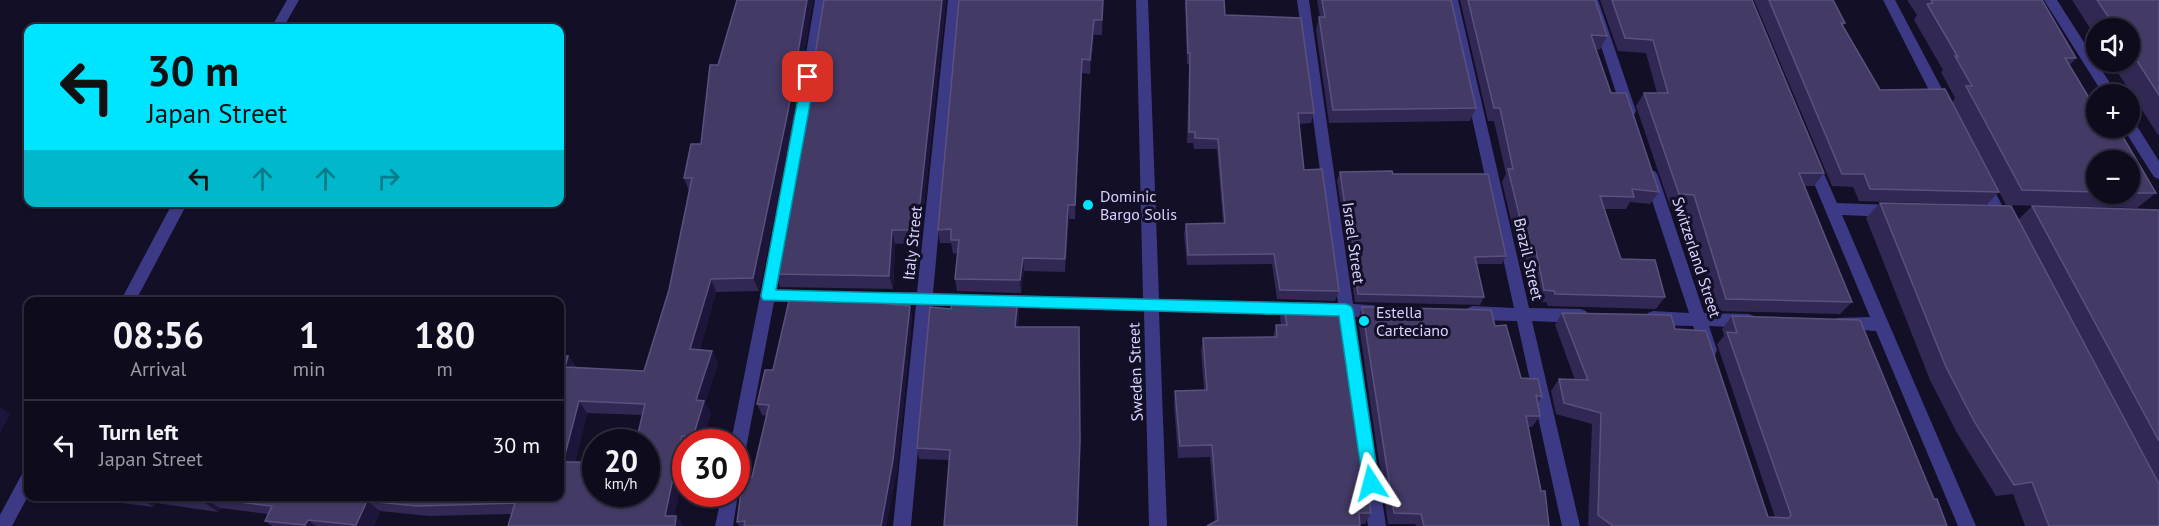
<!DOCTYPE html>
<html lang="en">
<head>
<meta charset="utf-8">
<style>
	:root { --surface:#0e0b1c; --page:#1c1929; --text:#f1f3f6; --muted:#9b9ba3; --line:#2e2b3b }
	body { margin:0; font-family:"PT Sans",sans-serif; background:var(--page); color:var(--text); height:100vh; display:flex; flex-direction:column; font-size:22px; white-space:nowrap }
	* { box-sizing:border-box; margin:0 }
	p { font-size:20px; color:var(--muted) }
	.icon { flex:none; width:33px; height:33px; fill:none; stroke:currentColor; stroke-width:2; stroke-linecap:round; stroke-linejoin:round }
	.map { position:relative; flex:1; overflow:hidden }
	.drawer { position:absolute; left:24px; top:297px; width:540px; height:204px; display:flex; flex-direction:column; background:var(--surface); border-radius:12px; box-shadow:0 2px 4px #0004,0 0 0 2px var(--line) }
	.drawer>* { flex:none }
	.guide { position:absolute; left:24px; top:24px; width:540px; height:183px; border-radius:12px; box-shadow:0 2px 4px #0004,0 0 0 2px var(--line); background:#00e5ff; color:#111; overflow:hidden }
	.fabs { position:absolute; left:2086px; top:18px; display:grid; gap:12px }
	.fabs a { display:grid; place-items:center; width:54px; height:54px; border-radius:50%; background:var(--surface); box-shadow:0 2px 4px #0004,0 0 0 2px var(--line); font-size:30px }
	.speed { position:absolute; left:582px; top:429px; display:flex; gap:12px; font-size:30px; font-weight:700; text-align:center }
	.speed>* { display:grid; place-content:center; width:78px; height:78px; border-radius:50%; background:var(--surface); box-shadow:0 2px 4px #0004,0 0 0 2px var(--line); line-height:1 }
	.speed small { font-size:15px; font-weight:400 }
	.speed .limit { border:9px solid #d22; background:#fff; color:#111 }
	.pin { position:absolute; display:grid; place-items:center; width:51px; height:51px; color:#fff; margin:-26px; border-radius:12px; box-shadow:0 3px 9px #0006 }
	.me { position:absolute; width:66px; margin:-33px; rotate:351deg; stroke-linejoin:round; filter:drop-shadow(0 0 4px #0008) }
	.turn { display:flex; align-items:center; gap:21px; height:126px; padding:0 24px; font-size:27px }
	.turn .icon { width:78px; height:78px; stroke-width:2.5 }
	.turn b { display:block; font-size:42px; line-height:51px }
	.lanes { display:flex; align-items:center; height:57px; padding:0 24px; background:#0003; justify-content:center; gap:30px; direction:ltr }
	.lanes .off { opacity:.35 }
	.eta { display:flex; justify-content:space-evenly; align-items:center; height:102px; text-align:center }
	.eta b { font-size:36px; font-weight:800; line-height:42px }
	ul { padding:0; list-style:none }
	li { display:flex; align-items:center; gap:18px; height:90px; padding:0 24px; border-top:2px solid var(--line) }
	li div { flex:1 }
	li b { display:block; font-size:22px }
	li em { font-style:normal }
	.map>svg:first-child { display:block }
</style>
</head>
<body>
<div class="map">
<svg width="2159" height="526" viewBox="0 0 2159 526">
	<rect width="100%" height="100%" fill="#130f26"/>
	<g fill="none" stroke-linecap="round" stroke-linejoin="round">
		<!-- minor -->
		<path fill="#3d3a85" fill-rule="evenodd" d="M287 0H299L283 28H271Z
			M815 0H827L808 125 777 289 815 291 818 296 815 301 810 302H774L744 459 742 464 736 466V442H731L794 125Z
			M948 0H960L933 293 972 294 977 295 980 300 977 305 972 306H931L911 526H893L916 305 870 304 865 303 862 298 865 293 870 292H917Z
			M1136 0H1148L1159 299 1338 303 1297 0H1309L1353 304 1385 306 1388 311 1385 316 1355 317 1386 526H1368L1340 316 1159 312 1167 526H1149L1144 311 999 307 994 306 991 301 994 296 999 295 1143 298Z
			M1446 0H1458L1529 308 1581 309 1586 311 1589 316 1586 321 1581 323 1532 321 1580 526H1562L1517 321 1473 320 1468 318 1465 313 1468 308 1473 306 1514 308Z
			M1586 0H1598L1636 111 1634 115 1629 116 1622 111Z
			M1883 0H1895L1951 106 1949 110H1939Z
			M2044 0H2057L2117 94H2103Z
			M2130 122 2135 123 2159 161V179L2154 177 2123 128H2130Z
			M1812 156 1817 158 1837 203 1892 205 1897 207 1899 211 1897 215 1892 217 1842 215 1976 526H1958L1876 331 1837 328 1834 323 1837 318 1870 317 1805 162 1807 158Z
			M1651 170 1656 172 1658 176 1704 313 1749 314 1754 316 1757 321 1754 326 1749 328 1709 326 1717 350 1715 355 1709 357 1703 355 1693 326 1653 325 1648 323 1645 318 1648 313 1653 311 1689 313 1644 176 1646 172Z
			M1982 175 1987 177 2010 220 2012 224 2010 228H2000L1975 181 1977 177Z
			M173 202H188L135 302H120Z
			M28 472V496L12 526H0V515L22 474Z
			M736 490 738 494 733 526H715L722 494H736Z"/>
	</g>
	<!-- wall -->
	<path fill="#312854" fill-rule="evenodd" d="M737 0H813L792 125 759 291 716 292 700 350 712 351 718 363 705 403 711 413 702 442H686V463L674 516H676L684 526H508L512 514 429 516 380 511 374 526H272L265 521 268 514 220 508 218 512 156 503 154 507 105 501 97 496H560V356H568L576 367 644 371 669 290 689 191 684 178 691 144H701L710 65H718ZM587 413 642 415 636 442H646V494H596V462H575Z
		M946 0 920 243 895 244 893 289 780 287 775 274 806 111Z
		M1103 0 1102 35H1094L1090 74 1082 73 1075 219H1069L1065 272 1024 271 1021 293 957 291 955 279 958 253 953 254 951 243H940L938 230Z
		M1185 0H1224L1225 15 1314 113 1311 123 1299 124 1304 170 1339 291 1335 301 1277 299 1272 264 1187 265 1184 234 1186 224 1223 223 1217 149H1194L1193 143H1187L1189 64H1187Z
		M1317 0H1451L1476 108 1470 121 1329 123 1316 30 1319 17H1320Z
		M1460 0H1595L1607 36 1600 50 1596 49 1611 93 1659 192 1650 204 1630 202 1626 209H1604L1621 259 1665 297 1656 309 1548 306 1546 302H1537L1529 263H1521L1502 182 1506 174 1494 121H1488Z
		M1600 0H1752L1824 173 1814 186H1804L1852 302 1840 314 1717 311 1685 208 1670 206 1636 106 1644 93H1657L1646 53 1618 51Z
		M1754 0H1833L1845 23 1843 26 1880 90 1952 102 1955 98 1941 72 1943 70 1914 20 1917 15 1907 0H2042L2076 58 2069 66 2113 137 2156 193 2137 208 2006 205 1955 108 1999 192 1986 205 1859 201 1853 187 1832 186ZM2097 160H2130V194H2097Z
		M2072 0H2159V135H2158L2111 62H2130V28H2097V39Z
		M1340 172 1393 174 1506 256 1502 264H1477L1484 297 1480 305 1355 302 1337 180Z
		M1880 203 2018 220 2032 206 2159 210V526H2025L2013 494 1996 496 1957 433 1930 380 1866 218Z
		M888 294 891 305 910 306 912 318 897 470 886 526H739L737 522 752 477 767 416 762 415 757 404 773 370Z
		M1018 298 1019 310 1018 327 949 460 919 459 917 448 951 309Z
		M1283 303 1371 513 1365 524 1215 522 1210 457 1178 458 1174 404 1175 391 1204 390 1201 351 1203 338 1273 337 1276 325H1281L1280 317Z
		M1362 307 1495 326 1521 378 1542 397 1538 403 1540 416 1532 427H1528L1549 526H1416L1415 524H1388L1358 319Z
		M1562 313 1675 329 1768 517H1775L1717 344 1724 336 1722 329 1732 316 1934 499 1947 526H1590L1588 525 1592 424 1556 414 1551 391 1559 379 1575 380 1555 325Z"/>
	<!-- shaded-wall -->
	<path fill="#1d163a" d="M807 0H813L792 125 759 291 753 278Z
		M942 0H946L920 243 917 230Z
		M1094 20V35L1090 74V60Z
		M1082 59V73L1075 219V205Z
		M1068 205 1069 219 1065 272V259Z
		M892 230 895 244 893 289 889 276Z
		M1023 258 1024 271 1021 293 1020 280Z
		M711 279 716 292 697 361 690 349Z
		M1018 298 1019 310 1016 339 1015 327Z
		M910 306 912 318 897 470 886 526H881Z
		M712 351 718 363 705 403 711 413 702 442H696L693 437 696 400Z
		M568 356 576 368 565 367Z
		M579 401 587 413 572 473 563 462Z
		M0 407 10 414 0 433Z
		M682 436 686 442V463L672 526 665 516Z
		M145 496 156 503 154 507 137 497Z
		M204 498 220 508 218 512 202 501Z
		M367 501 380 511 374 526H357L356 525Z
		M676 516 684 526H675Z
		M308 520 316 526H307L305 525Z"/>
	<!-- building -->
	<path fill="#433a66" stroke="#5a527e" stroke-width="1.5" fill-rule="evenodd" d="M737 0H807L788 111 753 278 711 279 690 349 712 351 696 400 704 401 693 437 682 436 665 516H676L675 526H508L515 503 417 506 367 501 356 525 308 520 305 525 265 521 272 506 204 498 202 501 166 496H560V356H568L565 367 644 371 669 290 692 178H684L691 144H701L710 65H718ZM579 401 645 404 636 442H646V494H596V462H563Z
		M824 0H942L917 230H892L889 276 775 274 806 111Z
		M959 0H1103L1102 20H1094L1090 60 1082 59 1075 205H1068L1065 259 1023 258 1020 280 955 279 959 240H951V229L938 230Z
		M1186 0H1224L1225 15 1301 18 1314 113H1298L1304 170 1322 169 1339 291 1280 290 1274 254 1188 255 1186 224 1225 223 1218 139 1195 138V132H1189L1190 53H1188Z
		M1322 0H1451L1476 108 1333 110 1319 17H1325Z
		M1468 0H1595L1607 36 1591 35 1611 93H1626L1659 192 1632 189 1634 197 1600 196 1621 259 1655 260 1665 297 1555 294 1554 291 1544 290 1536 251H1528L1508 169H1513L1500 108H1494Z
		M1612 0H1752L1824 173H1799L1852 302 1726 299 1694 195 1679 194 1644 93H1668L1653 40 1625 38Z
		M1769 0H1833L1845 23H1841L1880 90 1945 89 1999 192 1870 189 1864 174H1842Z
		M1931 0H2042L2076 58H2065L2097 111V128H2108L2113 137H2123L2156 193H2130V160H2097V192L2022 190 1966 86H1972L1955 56 1958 57 1927 4 1933 3Z
		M2097 0H2159V95L2130 50V28H2116Z
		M1392 171 1393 174H1488L1506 256 1475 257 1484 297 1358 294 1340 172Z
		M1880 203 2011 206 2159 484V526H2049L2032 482 2014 485 1974 421 1946 367Z
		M2032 206 2159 210V441Z
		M791 292 888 294V304L910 306 893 460 881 526H744L745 521 737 522 743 477H752L769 405 757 404 765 370H773Z
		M953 296 1018 298 1015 327H1079L1080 441 1077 526H944L950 450 917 448 930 307 951 309Z
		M1283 303 1343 305 1371 513H1359L1360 526H1207L1218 520 1212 445 1180 446 1175 391 1207 390 1203 338 1277 337 1276 325H1287Z
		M1362 307 1491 310 1495 326 1506 325 1521 378 1538 379 1542 397 1536 395 1540 416H1526L1541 491H1545L1549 526H1424L1421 514 1394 513Z
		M1562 313 1671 315 1675 329 1706 331 1768 517 1789 518 1791 515 1727 332 1737 333 1732 316 1860 320 1934 499H1937L1947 526H1613L1598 515 1601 413 1564 403 1559 379 1588 380Z"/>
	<!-- route -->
	<path fill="#00e5ff" stroke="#0095a6" stroke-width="1.5" d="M808 73 815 77 776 290 1346 304 1351 306 1353 310 1379 483 1376 488 1371 490 1366 488 1363 483 1339 316 763 300 761 296 802 77Z"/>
	<!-- markers -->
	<g fill="#00e5ff" stroke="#130f26" stroke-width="2">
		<circle cx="1088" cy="205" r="6"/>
		<circle cx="1364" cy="321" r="6"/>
	</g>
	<g text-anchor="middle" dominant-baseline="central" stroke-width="6" stroke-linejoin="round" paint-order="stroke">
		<!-- poi labels -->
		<g font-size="16" fill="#d9d4ff" stroke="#130f26" text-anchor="start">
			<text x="1100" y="196">Dominic<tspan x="1100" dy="18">Bargo Solis</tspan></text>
			<text x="1376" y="312">Estella<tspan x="1376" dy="18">Carteciano</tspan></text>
		</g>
		<!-- street labels -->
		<g font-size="16" fill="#d9d4ff" stroke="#130f26">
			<text transform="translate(912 243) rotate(-84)">Italy Street</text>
			<text transform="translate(1354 243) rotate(82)">Israel Street</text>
			<text transform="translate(1697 257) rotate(72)">Switzerland Street</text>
			<text transform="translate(1529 259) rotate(77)">Brazil Street</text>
			<text transform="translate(1135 372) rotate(-92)">Sweden Street</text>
		</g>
	</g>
</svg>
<div class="fabs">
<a><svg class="icon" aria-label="sound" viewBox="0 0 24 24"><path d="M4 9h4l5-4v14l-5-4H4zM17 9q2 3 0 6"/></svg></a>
<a>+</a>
<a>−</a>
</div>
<div class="speed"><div>20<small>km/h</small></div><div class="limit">30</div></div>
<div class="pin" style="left:808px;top:77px;background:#d93025"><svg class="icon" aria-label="arrive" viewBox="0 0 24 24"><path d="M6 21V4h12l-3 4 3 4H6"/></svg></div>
<svg class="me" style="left:1371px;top:483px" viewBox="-20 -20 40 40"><path d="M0-17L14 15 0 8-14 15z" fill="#00e5ff" stroke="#fff" stroke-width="4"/></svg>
<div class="guide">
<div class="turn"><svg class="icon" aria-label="left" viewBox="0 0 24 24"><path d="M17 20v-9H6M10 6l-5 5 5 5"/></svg><div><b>30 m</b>Japan Street</div></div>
<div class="lanes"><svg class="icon" aria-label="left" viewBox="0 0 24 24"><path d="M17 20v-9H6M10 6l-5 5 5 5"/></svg><svg class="icon off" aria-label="ahead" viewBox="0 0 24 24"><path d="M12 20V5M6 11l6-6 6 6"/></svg><svg class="icon off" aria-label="ahead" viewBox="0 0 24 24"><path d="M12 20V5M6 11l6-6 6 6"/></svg><svg class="icon off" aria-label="right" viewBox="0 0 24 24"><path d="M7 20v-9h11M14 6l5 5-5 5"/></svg></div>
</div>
<section class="drawer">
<div class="eta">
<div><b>08:56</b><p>Arrival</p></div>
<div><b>1</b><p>min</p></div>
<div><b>180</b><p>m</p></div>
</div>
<ul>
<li><svg class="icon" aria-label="left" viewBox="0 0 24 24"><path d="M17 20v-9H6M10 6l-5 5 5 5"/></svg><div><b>Turn left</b><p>Japan Street</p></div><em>30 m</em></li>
</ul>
</section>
</div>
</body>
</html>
